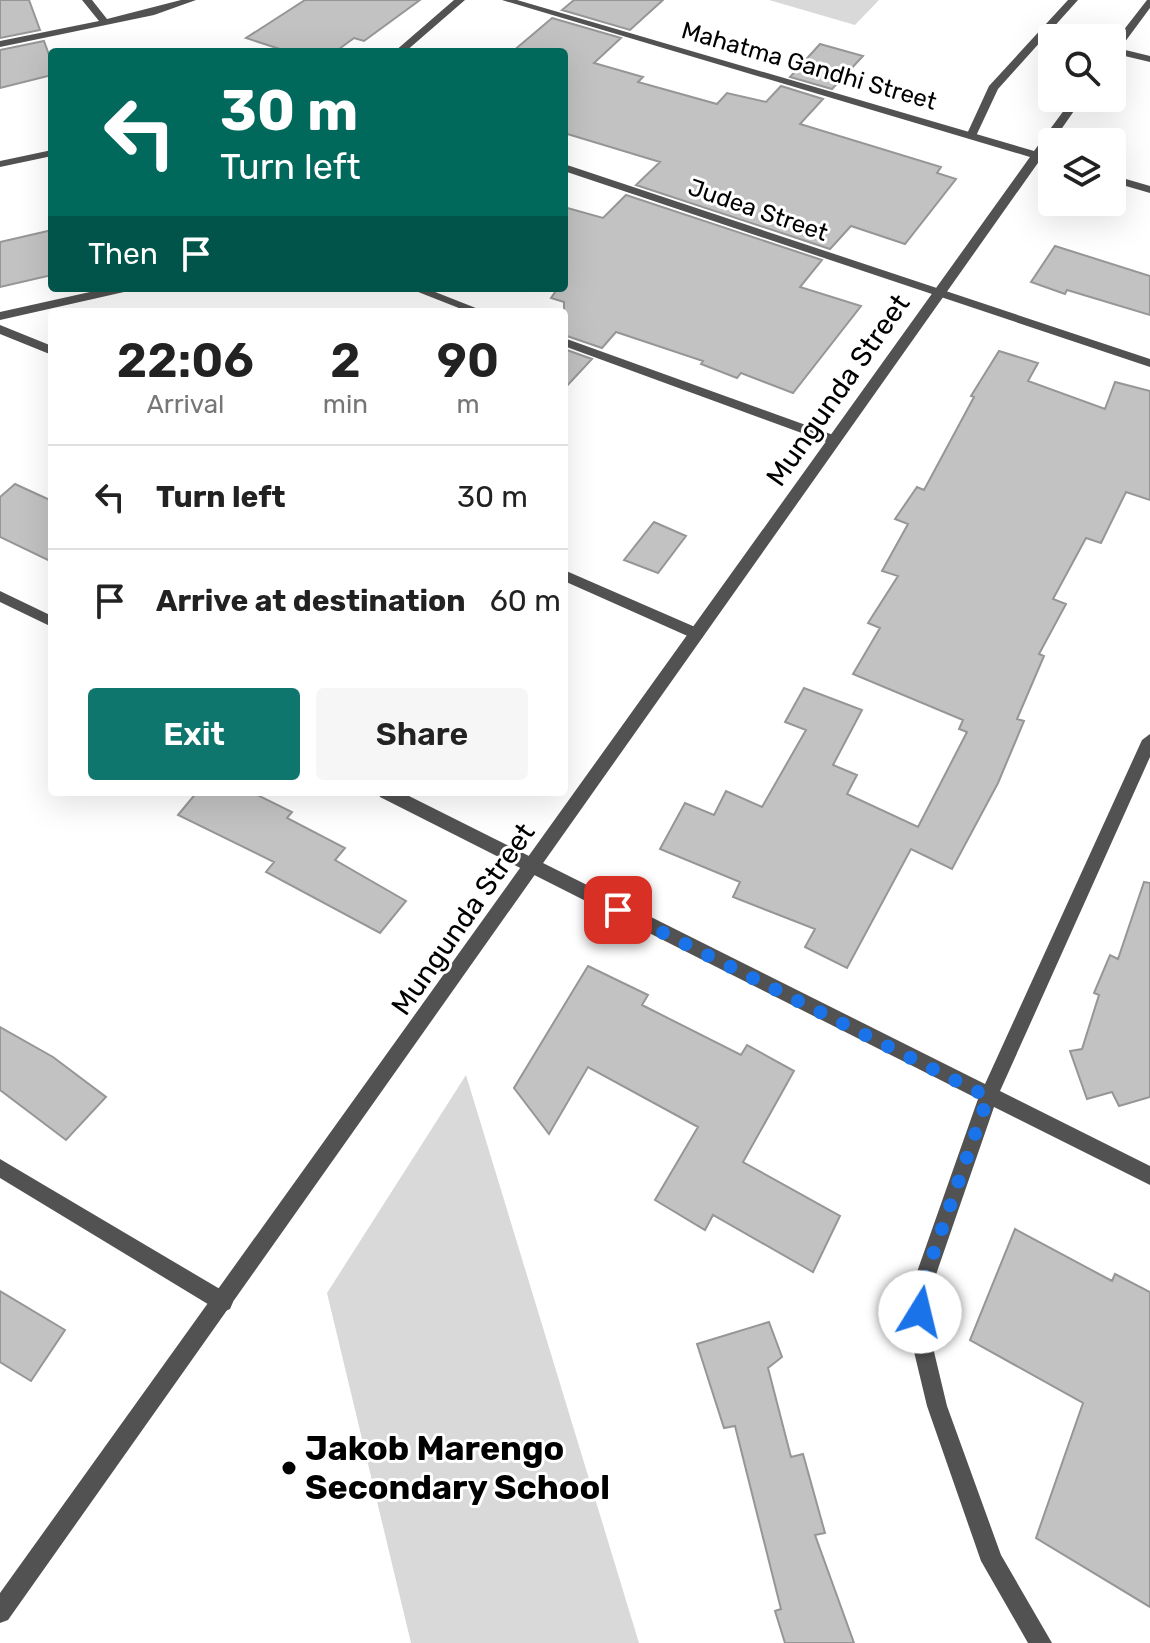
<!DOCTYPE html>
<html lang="en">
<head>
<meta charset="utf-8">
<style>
	:root { --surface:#fff; --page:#f6f6f6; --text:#222; --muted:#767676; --line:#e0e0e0; --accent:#0f766e }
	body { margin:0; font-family:Rubik,sans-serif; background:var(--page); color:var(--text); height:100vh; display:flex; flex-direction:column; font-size:30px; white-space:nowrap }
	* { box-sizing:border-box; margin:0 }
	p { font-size:26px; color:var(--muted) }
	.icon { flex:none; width:44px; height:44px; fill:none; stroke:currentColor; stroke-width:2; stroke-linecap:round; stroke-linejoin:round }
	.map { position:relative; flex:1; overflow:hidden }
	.drawer { position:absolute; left:48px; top:308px; width:520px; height:488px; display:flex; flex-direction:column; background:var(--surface); border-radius:8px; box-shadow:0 8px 32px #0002 }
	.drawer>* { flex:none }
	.guide { position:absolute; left:48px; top:48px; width:520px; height:244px; border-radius:8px; box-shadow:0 8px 32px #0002; background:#00695c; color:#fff; overflow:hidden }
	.tools { position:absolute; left:1038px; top:24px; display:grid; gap:16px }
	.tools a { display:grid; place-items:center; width:88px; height:88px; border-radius:8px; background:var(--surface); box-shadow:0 8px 32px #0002; font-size:40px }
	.pin { position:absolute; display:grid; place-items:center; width:68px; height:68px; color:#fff; margin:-34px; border-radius:16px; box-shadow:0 4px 12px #0006 }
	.me { position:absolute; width:88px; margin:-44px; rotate:9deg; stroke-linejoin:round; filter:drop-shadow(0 0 6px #0008) }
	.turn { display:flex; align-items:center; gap:28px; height:168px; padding:0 40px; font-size:36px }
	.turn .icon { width:104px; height:104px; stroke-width:2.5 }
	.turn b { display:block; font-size:56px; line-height:68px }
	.then { display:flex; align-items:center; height:76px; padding:0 40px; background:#0003; gap:16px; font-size:30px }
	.eta { display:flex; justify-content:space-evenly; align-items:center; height:136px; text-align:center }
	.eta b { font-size:48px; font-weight:600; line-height:56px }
	.primary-button { display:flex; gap:16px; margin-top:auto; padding:16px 40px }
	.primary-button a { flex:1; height:92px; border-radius:8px; background:var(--accent); color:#fff; font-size:32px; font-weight:600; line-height:92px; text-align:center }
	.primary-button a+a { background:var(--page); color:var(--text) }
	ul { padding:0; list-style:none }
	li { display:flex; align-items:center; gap:24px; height:104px; padding:0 40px; border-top:2px solid var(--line) }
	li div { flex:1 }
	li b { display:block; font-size:30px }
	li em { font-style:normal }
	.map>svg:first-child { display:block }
</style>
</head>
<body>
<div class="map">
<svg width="1150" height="1643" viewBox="0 0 1150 1643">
	<rect width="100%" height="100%" fill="#fff"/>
	<!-- green -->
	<path fill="#d9d9d9" d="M769 0H879L855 25Z
		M466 1075 639 1643H411L327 1293Z"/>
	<!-- building -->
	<path fill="#c2c2c2" stroke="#969696" stroke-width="2" d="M0 0H29L40 30 0 38Z
		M305 0H420L364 41 354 38 335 52H289L246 38Z
		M574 0H663L630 30 562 10Z
		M552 18 621 38 594 63 643 77 638 82 717 104 727 93 766 102 781 86 823 99 800 124 941 167 937 173 956 179 905 244 851 226 830 249 636 185 660 162 564 133V52H512Z
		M44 41 52 63V75L0 88V50Z
		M820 44 863 56 832 89 790 77Z
		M626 195 822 260 800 287 861 306 793 393 741 373 737 378 701 364 703 361 616 332 602 348 564 335V302L551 298 558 288H564V207L603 218Z
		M52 230V275L0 287V242Z
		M1055 246 1150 276V315L1067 290 1065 294 1031 282Z
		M564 349 592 359 564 389Z
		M999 351 1038 363 1028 381 1105 409 1115 382 1150 391V500L1126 492 1101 543 1086 538 1053 599 1066 604 1039 654 1044 656 1017 719 1024 721 998 783 952 869 911 849 847 968 805 947 815 929 733 897 740 882 660 849 685 803 714 815 726 791 762 807 806 730 785 722 804 688 862 710 833 765 857 775 847 794 918 827 967 732 959 729 963 720 853 674 880 628 868 623 898 576 882 571 908 524 895 519 917 487 924 490 974 397 971 396Z
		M15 484 52 501V562L0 537V497Z
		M654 522 686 536 658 573 624 560Z
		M197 792H251L292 812 287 818 345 848 335 860 406 901 380 933 266 872 274 862 178 815Z
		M1144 882 1150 883V1097L1119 1106 1112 1092 1087 1099 1070 1051 1082 1049 1099 995 1094 993 1110 955 1118 959Z
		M588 966 648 995 642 1005 741 1055 747 1045 794 1071 743 1162 840 1216 813 1272 713 1215 705 1230 655 1200 698 1127 588 1067 549 1134 514 1088Z
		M0 1027 53 1057 106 1097 66 1140 0 1090Z
		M1015 1229 1112 1281 1115 1274 1150 1292V1607L1036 1538 1083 1403 970 1340Z
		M0 1291 65 1330 31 1381 0 1362Z
		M769 1322 782 1357 768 1368 791 1457 803 1454 825 1533 815 1535 854 1643H785L775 1611 781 1609 735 1426 724 1428 697 1344Z"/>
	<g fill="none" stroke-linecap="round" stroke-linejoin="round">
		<!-- service -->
		<path fill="#525252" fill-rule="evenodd" d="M1068 0H1078L998 89 976 136 967 138 966 136 989 86Z
			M1113 47 1150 56V62L1112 53Z"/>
		<!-- minor -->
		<path fill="#525252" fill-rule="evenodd" d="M82 0H92L107 19 181 0H196L154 15 0 47V41L99 21Z
			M454 0H465L405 52H394Z
			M52 150V156L0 167V161Z
			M564 164 1150 359V367L564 171Z
			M108 288H130L124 292 0 320V312Z
			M408 288H425L486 312H469Z
			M0 325 52 346V355L0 334Z
			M564 338 839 437 840 440 834 444 829 443 564 346Z
			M564 570 702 630 704 634 702 638H692L564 581Z
			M0 591 52 616V627L0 602Z
			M1150 734V757L1000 1091 1150 1166V1185L994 1107 931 1289 930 1335 947 1406 1001 1555 1052 1643H1028L981 1561 927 1406 910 1335 911 1289 978 1099 380 797 378 792H401L985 1084 1142 740Z
			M0 1159 230 1295 233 1302 230 1309 223 1312 216 1309 0 1178Z"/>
		<!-- tertiary -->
		<path fill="#525252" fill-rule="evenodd" d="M502 0H517L1034 151 1073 98H1083L1044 154 1052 157V163L1040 160 8 1620 0 1623V1593L1030 157Z
			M1147 0H1150V8L1116 54 1112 55V45Z
			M1112 175 1150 186V193L1112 182Z"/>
	</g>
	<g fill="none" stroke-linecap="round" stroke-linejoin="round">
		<!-- route -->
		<path stroke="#1a73e8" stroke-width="14" stroke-dasharray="0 25.2" d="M618 910 988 1097 921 1289 920 1312"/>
	</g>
	<!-- markers -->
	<circle fill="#000" stroke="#fff" stroke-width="3" cx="289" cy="1468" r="8"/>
	<g text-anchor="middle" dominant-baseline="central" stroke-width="6" stroke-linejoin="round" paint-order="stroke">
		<!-- far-street labels -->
		<g font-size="24" fill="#000" stroke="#fff">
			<text transform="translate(809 66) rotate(16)">Mahatma Gandhi Street</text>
			<text transform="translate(758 210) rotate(19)">Judea Street</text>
		</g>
		<!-- street labels -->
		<g font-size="28" fill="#000" stroke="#fff">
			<text transform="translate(838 390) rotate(-55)">Mungunda Street</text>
			<text transform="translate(463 919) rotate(-55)">Mungunda Street</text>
		</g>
		<!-- near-poi labels -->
		<g font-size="34" font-weight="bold" fill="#000" stroke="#fff" text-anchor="start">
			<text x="305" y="1448">Jakob Marengo<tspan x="305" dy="39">Secondary School</tspan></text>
		</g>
	</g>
</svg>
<div class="tools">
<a><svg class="icon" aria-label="search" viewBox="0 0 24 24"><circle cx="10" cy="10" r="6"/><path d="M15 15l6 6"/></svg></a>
<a><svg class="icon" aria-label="layers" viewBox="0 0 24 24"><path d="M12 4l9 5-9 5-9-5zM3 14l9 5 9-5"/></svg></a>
</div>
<div class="pin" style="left:618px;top:910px;background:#d93025"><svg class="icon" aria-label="arrive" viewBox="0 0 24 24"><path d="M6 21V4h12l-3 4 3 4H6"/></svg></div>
<svg class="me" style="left:920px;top:1312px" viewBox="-20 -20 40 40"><circle r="19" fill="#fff"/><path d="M0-13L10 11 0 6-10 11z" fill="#1a73e8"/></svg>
<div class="guide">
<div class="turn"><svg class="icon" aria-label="left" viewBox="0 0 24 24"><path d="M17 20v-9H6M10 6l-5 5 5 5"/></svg><div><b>30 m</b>Turn left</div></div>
<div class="then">Then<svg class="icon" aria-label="arrive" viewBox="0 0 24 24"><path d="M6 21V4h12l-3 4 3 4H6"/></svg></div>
</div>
<section class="drawer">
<div class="eta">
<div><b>22:06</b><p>Arrival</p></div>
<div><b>2</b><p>min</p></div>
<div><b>90</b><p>m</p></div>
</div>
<ul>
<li><svg class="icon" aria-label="left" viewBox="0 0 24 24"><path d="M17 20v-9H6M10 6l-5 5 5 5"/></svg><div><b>Turn left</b></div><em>30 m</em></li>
<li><svg class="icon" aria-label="arrive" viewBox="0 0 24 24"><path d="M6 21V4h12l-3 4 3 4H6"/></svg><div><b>Arrive at destination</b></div><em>60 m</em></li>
</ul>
<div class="primary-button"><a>Exit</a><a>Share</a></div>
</section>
</div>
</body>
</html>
